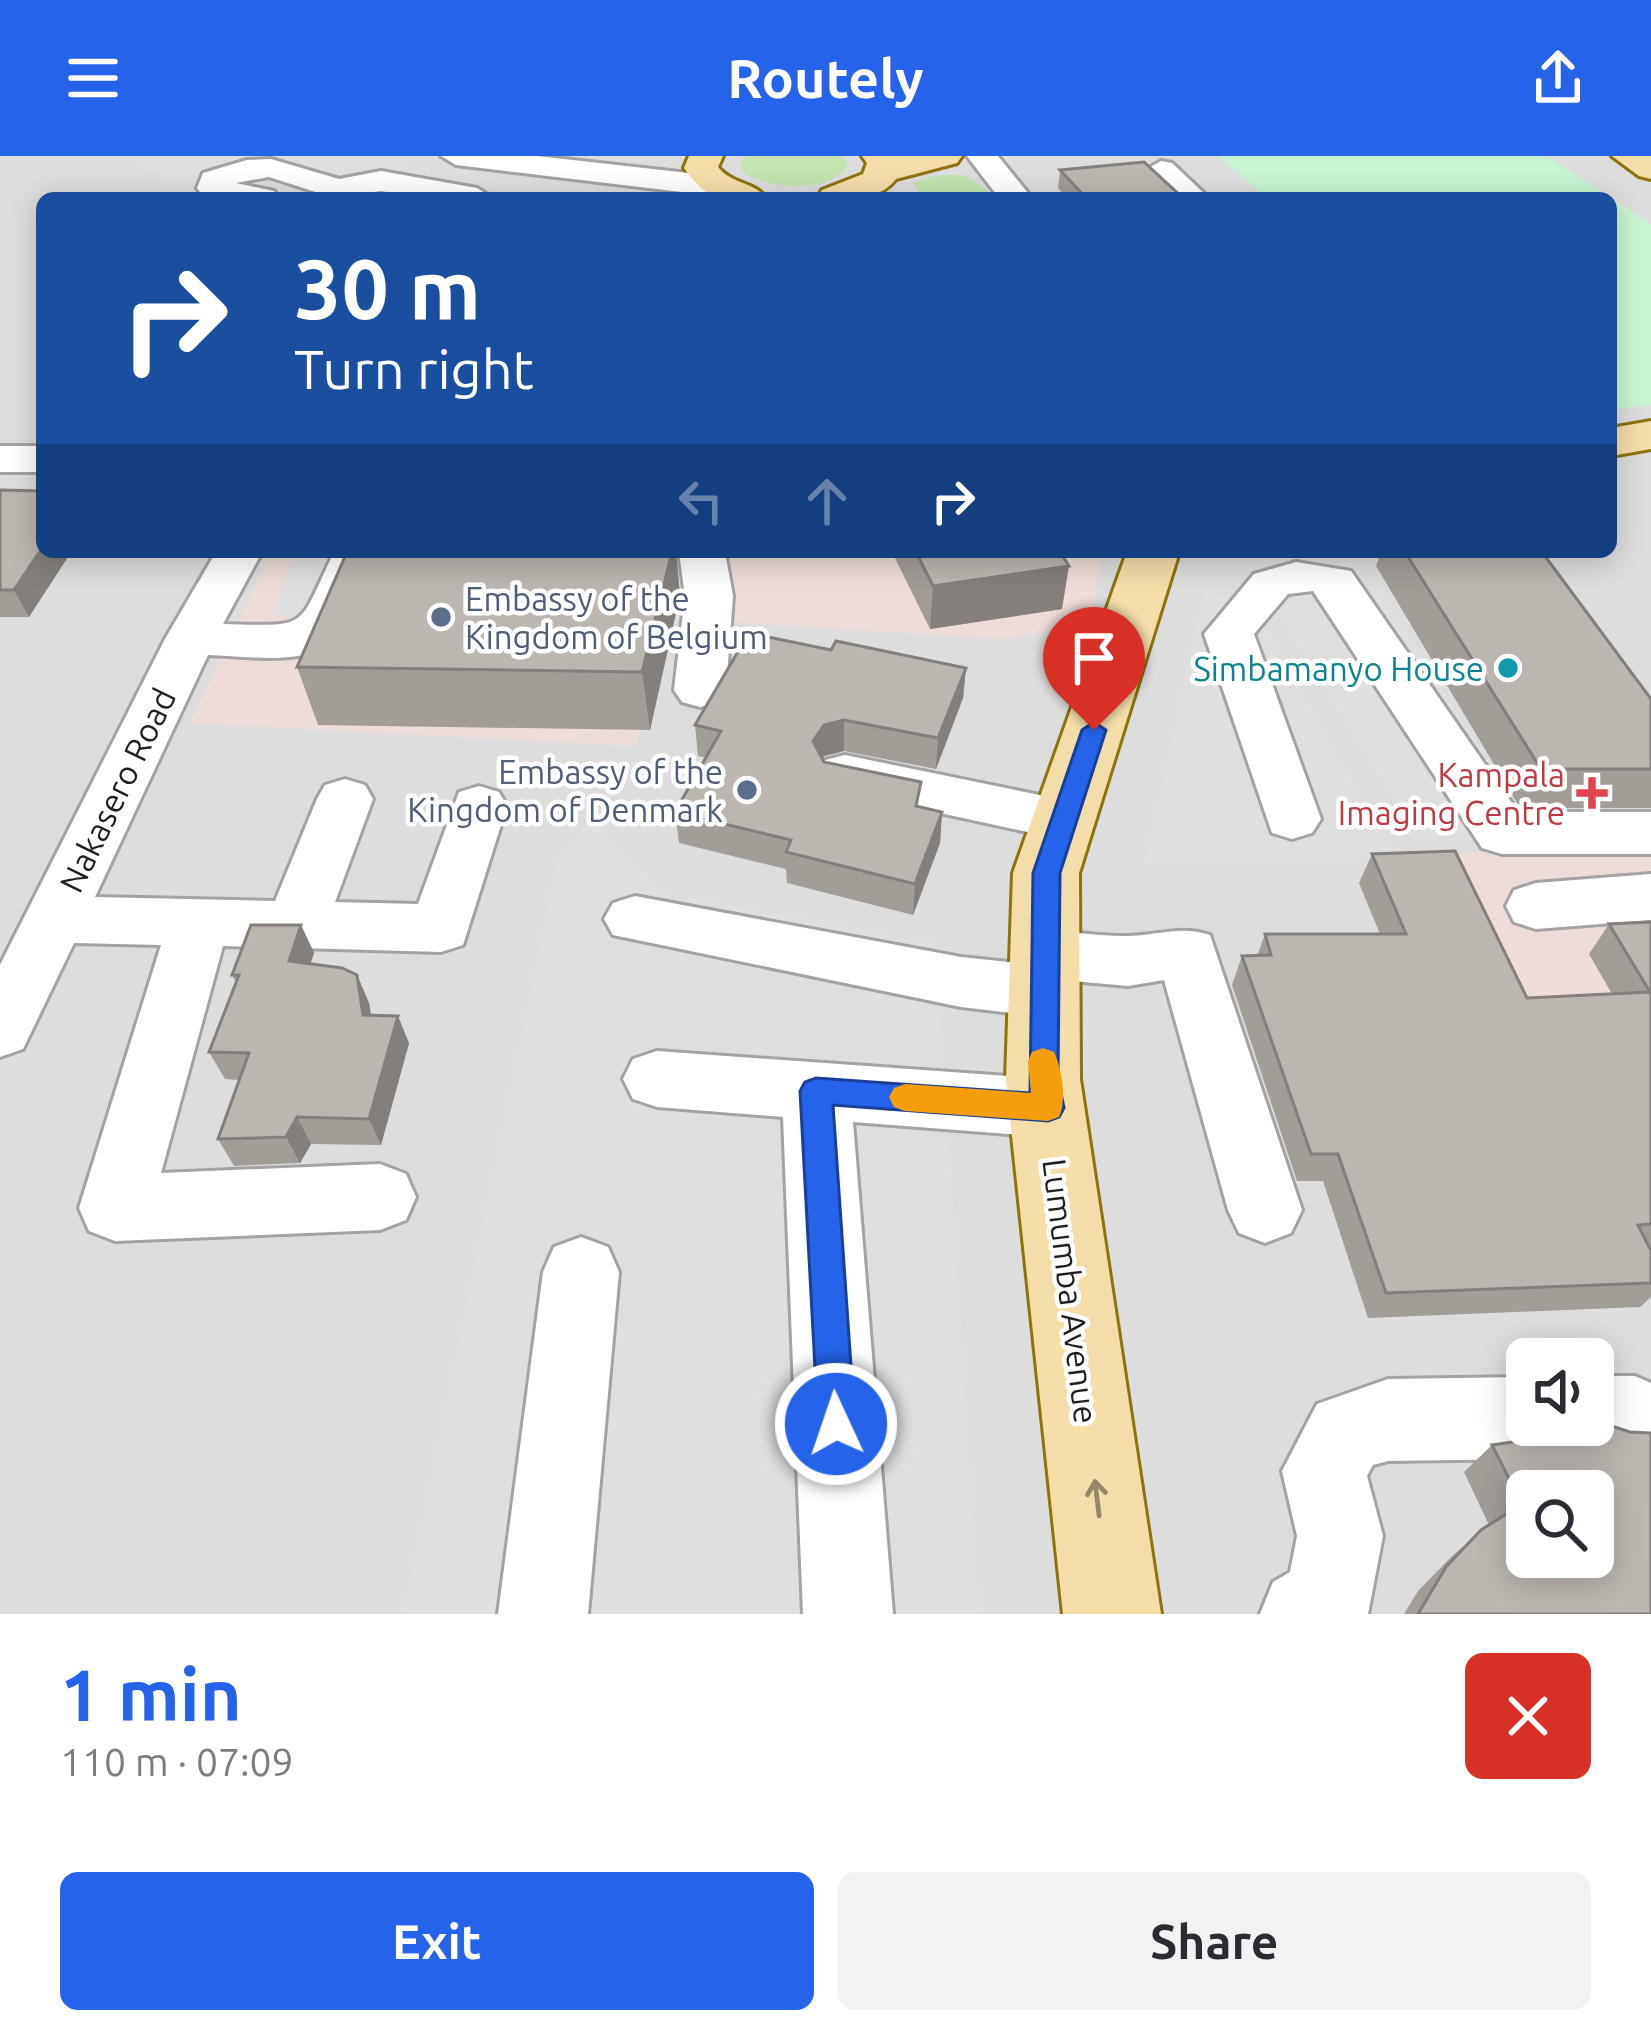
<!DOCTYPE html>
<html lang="en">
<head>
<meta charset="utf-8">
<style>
	:root { --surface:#fff; --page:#f2f2f3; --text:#2b2b33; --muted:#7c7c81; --accent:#2563eb }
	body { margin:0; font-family:Ubuntu,sans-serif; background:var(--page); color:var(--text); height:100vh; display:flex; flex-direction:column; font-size:45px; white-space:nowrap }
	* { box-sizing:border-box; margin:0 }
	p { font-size:39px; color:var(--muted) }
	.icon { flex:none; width:66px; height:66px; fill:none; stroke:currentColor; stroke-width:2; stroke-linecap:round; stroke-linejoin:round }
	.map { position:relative; height:1458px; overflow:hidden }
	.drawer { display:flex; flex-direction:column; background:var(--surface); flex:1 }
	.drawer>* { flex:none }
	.hud { position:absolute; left:36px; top:36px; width:1581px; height:366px; border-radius:18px; box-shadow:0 6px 30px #0003; background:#1a4fa0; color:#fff; overflow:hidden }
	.controls { position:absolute; left:1506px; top:1182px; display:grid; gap:24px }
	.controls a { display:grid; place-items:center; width:108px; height:108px; border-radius:18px; background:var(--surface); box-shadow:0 6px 30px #0003; font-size:60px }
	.pin { position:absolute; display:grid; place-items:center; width:102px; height:102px; color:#fff; margin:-123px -51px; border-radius:50% 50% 50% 0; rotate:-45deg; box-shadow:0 0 12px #0007 }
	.pin .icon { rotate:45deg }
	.me { position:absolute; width:132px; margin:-66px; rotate:357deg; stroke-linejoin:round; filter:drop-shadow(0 0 9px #0008) }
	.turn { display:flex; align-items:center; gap:42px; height:252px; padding:0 60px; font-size:54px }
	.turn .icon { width:156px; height:156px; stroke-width:2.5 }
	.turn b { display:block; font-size:84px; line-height:102px }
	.lanes { display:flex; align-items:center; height:114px; padding:0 60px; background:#0003; justify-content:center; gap:60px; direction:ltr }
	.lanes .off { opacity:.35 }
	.round { display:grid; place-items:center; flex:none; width:126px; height:126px; border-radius:18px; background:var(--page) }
	.head { display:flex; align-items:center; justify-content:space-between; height:204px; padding:0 60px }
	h1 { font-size:72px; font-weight:700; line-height:90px; color:var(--accent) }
	.action { display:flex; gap:24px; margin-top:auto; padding:24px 60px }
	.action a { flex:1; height:138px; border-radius:18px; background:var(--accent); color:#fff; font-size:48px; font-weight:700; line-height:138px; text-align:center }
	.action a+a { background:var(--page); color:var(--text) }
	header { display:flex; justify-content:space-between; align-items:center; height:156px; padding:0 60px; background:var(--accent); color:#fff; font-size:54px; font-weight:700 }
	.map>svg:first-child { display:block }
</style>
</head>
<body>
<header><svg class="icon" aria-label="menu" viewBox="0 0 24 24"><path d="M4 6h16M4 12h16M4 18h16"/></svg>Routely<svg class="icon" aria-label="share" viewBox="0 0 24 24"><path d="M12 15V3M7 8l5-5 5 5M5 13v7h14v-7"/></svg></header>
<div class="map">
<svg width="1651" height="1458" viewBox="0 0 1651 1458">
	<rect width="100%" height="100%" fill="#efede7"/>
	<!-- residential -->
	<path fill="#ddd" fill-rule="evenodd" d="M0 0H1651V1458H0ZM42 42H1611V396H42ZM1527 1203H1593V1269H1527ZM1527 1335H1593V1401H1527Z"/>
	<!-- commercial -->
	<path fill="#eedcd8" d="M271 396H758L768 416 761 396H1100L1093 467 1006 483 675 463 635 590 190 567Z
		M1651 680V1122L1429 700Z"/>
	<!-- grass -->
	<path fill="#c4e4b2" d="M746 0H842L848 10C828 38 771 34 744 17L740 10Z
		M938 19H966L998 42H924L912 27Z"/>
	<!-- park -->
	<path fill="#c9f4d2" d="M1217 0H1546L1611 42H1266Z
		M1611 42 1651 68V249L1611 254Z"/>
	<!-- parking -->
	<path fill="#dfdfdf" d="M141 0H322L609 34 622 42H190L136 5Z
		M1233 13 1266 42H1180L1158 21Z
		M301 396H347L316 460H273L286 418Z
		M1203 433 1253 449 1394 702 1144 708Z
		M1295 437 1381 438 1533 674 1419 682 1273 449Z
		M593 664 663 736 936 786 980 1458H402L557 701Z"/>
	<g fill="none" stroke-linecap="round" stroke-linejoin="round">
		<defs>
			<path id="minor" d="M441 0H537L715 20 731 30 715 40 456 9Z
				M967 0H998L1032 42H999Z
				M271 3 339 23 381 15 477 32 493 42H423L381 35 334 42 269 21 236 27 274 35 279 42 202 39 197 32 203 17 247 4Z
				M1161 5 1172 7 1209 42H1174L1145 14Z
				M0 290H42V316H0Z
				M216 396H262L223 468C311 470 296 475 334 396H380L348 471C319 514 253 500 208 499L95 741 275 745 317 643 325 629 345 623 365 629 373 643 335 746 418 748 459 636 479 630 499 636 507 650 463 789 441 796 223 790 161 1017 380 1008 406 1018 416 1041 406 1064 380 1074 115 1085 89 1075 79 1052 161 789 74 787 23 893 0 901V809L165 483Z
				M679 396H725L733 440 726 534 718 546 700 551 682 546 674 534 685 440Z
				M1296 406 1351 415 1518 656H1651V698H1502L1482 692 1313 435 1288 438 1254 478 1321 663 1312 677 1292 683 1272 677 1204 478 1254 418Z
				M845 599 1064 644 1084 650 1093 664 1084 678 1064 684 825 632 817 618 825 604Z
				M1651 718V764L1536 773 1514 766 1506 750 1514 734 1536 727Z
				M635 740 961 801 1018 807 1014 798 1023 781C1058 770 1090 781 1126 780 1157 780 1180 769 1210 779L1302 1054 1291 1077 1265 1087 1239 1077 1228 1054 1164 824 1128 830 1072 825 1077 835 1068 853 1045 861 961 851 613 779 604 763 613 747Z
				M657 895 1048 923 1072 931 1082 952 1072 973 1048 981 853 966 893 1458H803L783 961 657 951 633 943 623 923 633 903Z
				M581 1081 608 1091 619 1116 588 1458H498L543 1116 554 1091Z
				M1593 1220H1635L1651 1227V1295C1621 1307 1593 1302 1564 1290L1560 1280 1556 1291 1527 1303 1388 1305 1373 1309 1367 1320 1383 1380 1368 1458H1260L1273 1426 1290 1416 1297 1380 1282 1315 1317 1248 1388 1223 1527 1221V1269H1593Z"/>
			<path id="major" d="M689 0H723L718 11C731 28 755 26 766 42 723 42 710 49 684 12Z
				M862 0H962L957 7 896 23C878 47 844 42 817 42L822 34 863 18 867 7Z
				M1612 0H1651V23L1639 20Z
				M1651 265V293L1611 300V272Z
				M1127 396H1179L1079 717 1080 923 1161 1458H1063L1006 923 1013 717Z"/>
		</defs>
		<!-- minor casing -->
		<use href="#minor" stroke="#a3a3a3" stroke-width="6"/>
		<!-- major casing -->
		<use href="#major" stroke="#8c730f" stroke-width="6"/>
		<!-- minor -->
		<use href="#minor" fill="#fff" fill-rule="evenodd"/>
		<!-- major -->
		<use href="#major" fill="#f3dda8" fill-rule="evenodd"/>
	</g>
	<!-- wall -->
	<path fill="#a29d97" d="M1060 14 1183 42H1067L1058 32Z
		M0 334 42 396H71L29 461H0Z
		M347 396H676L680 439 650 574 318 569 297 511Z
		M892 396H1060L1062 453 930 473Z
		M1381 396H1542L1651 543V652H1520L1376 410Z
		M831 494 966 512 963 542 936 613 844 595 824 600 822 602 824 606 919 651 942 656 940 687 913 759 787 727 786 713 679 687 675 656 706 602 698 600 695 569Z
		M1372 698 1527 842 1612 838 1589 798 1609 768 1651 766V1141L1640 1151 1368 1162 1323 1025H1297L1232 829 1242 800H1257L1265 778H1380L1359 727Z
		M301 769 314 797 310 808 357 819 369 847 371 859 409 887 381 989 311 988 300 1007 234 1010 218 983 239 924 225 923 209 896 236 826 232 819Z
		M1492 1289 1651 1458H1404L1418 1435 1452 1400 1489 1369 1464 1316Z"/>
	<!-- shaded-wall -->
	<path fill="#847f7b" d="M42 392V396H71L29 461 14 434Z
		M672 396H676L680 439 650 574 642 516Z
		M1069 410 1062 453 930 473 933 430Z
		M966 512 963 542 936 613 938 582Z
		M844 564V595L824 600 813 616V585L824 569Z
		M942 656 940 687 913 759 915 728Z
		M301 769 314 797 302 833 289 805Z
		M357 819 369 847 375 886 363 859Z
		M398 860 409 887 381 989 369 963Z
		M297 961 311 988 300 1007 286 981Z"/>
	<!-- building -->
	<path fill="#bcb6b0" stroke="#847f7b" stroke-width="3" fill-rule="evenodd" d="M1144 6 1183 42H1086L1060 14Z
		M0 334 42 335V392L14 434H0Z
		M347 396H672L642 516 297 511Z
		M916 396H1060L1069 410 933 430Z
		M1405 396H1542L1651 543V613H1541Z
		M749 477 831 494 836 485 966 512 938 582 844 564 824 569 813 585 824 606 921 626 916 650 942 656 915 728 786 696 791 684 675 656 721 575 695 569Z
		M1455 695 1527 842 1650 836 1609 768 1651 766V1068L1638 1069 1651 1095V1127L1386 1137 1338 998H1311L1242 800 1271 799 1265 778H1406L1372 698Z
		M251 769H301L289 805 342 812 357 819 363 859 398 860 369 963 297 961 286 981 218 983 249 897 209 896 239 819H232Z
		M1593 1264 1630 1276 1651 1277V1458H1418L1446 1411 1481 1374 1522 1348 1492 1289 1560 1279 1582 1269H1593ZM1527 1335H1593V1401H1527Z"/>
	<!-- one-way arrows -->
	<defs><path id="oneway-shaft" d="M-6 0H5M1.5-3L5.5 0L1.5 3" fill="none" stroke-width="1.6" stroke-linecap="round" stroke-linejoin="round" transform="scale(3)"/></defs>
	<use stroke="#94886a" href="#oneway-shaft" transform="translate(1097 1342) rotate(-97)"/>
	<!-- route -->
	<path fill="#2563eb" stroke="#184099" stroke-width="3" d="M1094 566 1106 574 1060 717 1058 922 1064 952 1059 961 1048 965 833 949 855 1268 849 1281 836 1286 823 1281 818 1268 800 935 805 926 816 922 1030 937 1033 717 1082 574Z"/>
	<!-- slow -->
	<path fill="#f59e0b" d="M1043 892 1054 896C1062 913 1067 944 1059 961L1048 965 905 955 894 951 889 941 894 932 905 928 1031 937 1028 905 1032 896Z"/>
	<!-- markers -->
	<g fill="#5c6f8a" stroke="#fff" stroke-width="4.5">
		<circle cx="441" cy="461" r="12"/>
		<circle cx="747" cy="634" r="12"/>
	</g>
	<circle fill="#0f9aa8" stroke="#fff" stroke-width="4.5" cx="1508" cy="512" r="12"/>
	<path fill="#e0444e" stroke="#fff" stroke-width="4.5" d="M1586 619h12v12h12v12h-12v12h-12v-12h-12v-12h12z"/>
	<g text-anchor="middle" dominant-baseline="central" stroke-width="9" stroke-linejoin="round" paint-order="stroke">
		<!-- service labels -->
		<g font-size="33" fill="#4e5e75" stroke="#fff" text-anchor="start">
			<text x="465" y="442">Embassy of the<tspan x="465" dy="38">Kingdom of Belgium</tspan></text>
			<text x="723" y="615" text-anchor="end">Embassy of the<tspan x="723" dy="38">Kingdom of Denmark</tspan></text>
		</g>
		<!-- culture labels -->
		<g font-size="33" fill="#0d838f" stroke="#fff" text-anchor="end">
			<text x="1484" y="512">Simbamanyo House</text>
		</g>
		<!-- health labels -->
		<g font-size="33" fill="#be3a42" stroke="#fff" text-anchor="end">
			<text x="1565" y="618">Kampala<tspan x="1565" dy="38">Imaging Centre</tspan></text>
		</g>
		<!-- street labels -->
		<g font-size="33" fill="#1f1f1f" stroke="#fff">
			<text transform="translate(117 634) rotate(-64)">Nakasero Road</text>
			<text transform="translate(1071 1135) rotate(83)">Lumumba Avenue</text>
		</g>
	</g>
</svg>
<div class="controls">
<a><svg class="icon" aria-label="sound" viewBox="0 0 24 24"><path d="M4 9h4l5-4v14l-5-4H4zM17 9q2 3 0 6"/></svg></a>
<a><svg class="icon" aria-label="search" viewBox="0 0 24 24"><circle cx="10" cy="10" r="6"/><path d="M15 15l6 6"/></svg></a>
</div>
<div class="pin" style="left:1094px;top:574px;background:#d93025"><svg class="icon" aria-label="arrive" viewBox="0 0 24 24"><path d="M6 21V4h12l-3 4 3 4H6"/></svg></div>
<svg class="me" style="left:836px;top:1268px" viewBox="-20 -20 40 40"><circle r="17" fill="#2563eb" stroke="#fff" stroke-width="3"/><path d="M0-11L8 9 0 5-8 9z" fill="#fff"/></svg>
<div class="hud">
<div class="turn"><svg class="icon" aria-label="right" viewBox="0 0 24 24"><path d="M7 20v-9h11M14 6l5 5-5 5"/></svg><div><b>30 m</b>Turn right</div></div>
<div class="lanes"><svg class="icon off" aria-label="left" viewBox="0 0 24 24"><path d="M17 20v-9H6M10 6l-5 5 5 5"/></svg><svg class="icon off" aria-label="ahead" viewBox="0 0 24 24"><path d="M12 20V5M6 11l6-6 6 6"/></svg><svg class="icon" aria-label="right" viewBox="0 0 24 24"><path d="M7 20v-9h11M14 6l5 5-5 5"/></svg></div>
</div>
</div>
<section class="drawer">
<div class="head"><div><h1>1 min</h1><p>110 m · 07:09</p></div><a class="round" style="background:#d93025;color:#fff"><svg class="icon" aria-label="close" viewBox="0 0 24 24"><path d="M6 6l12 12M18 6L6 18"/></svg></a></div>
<div class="action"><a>Exit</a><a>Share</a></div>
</section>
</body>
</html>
